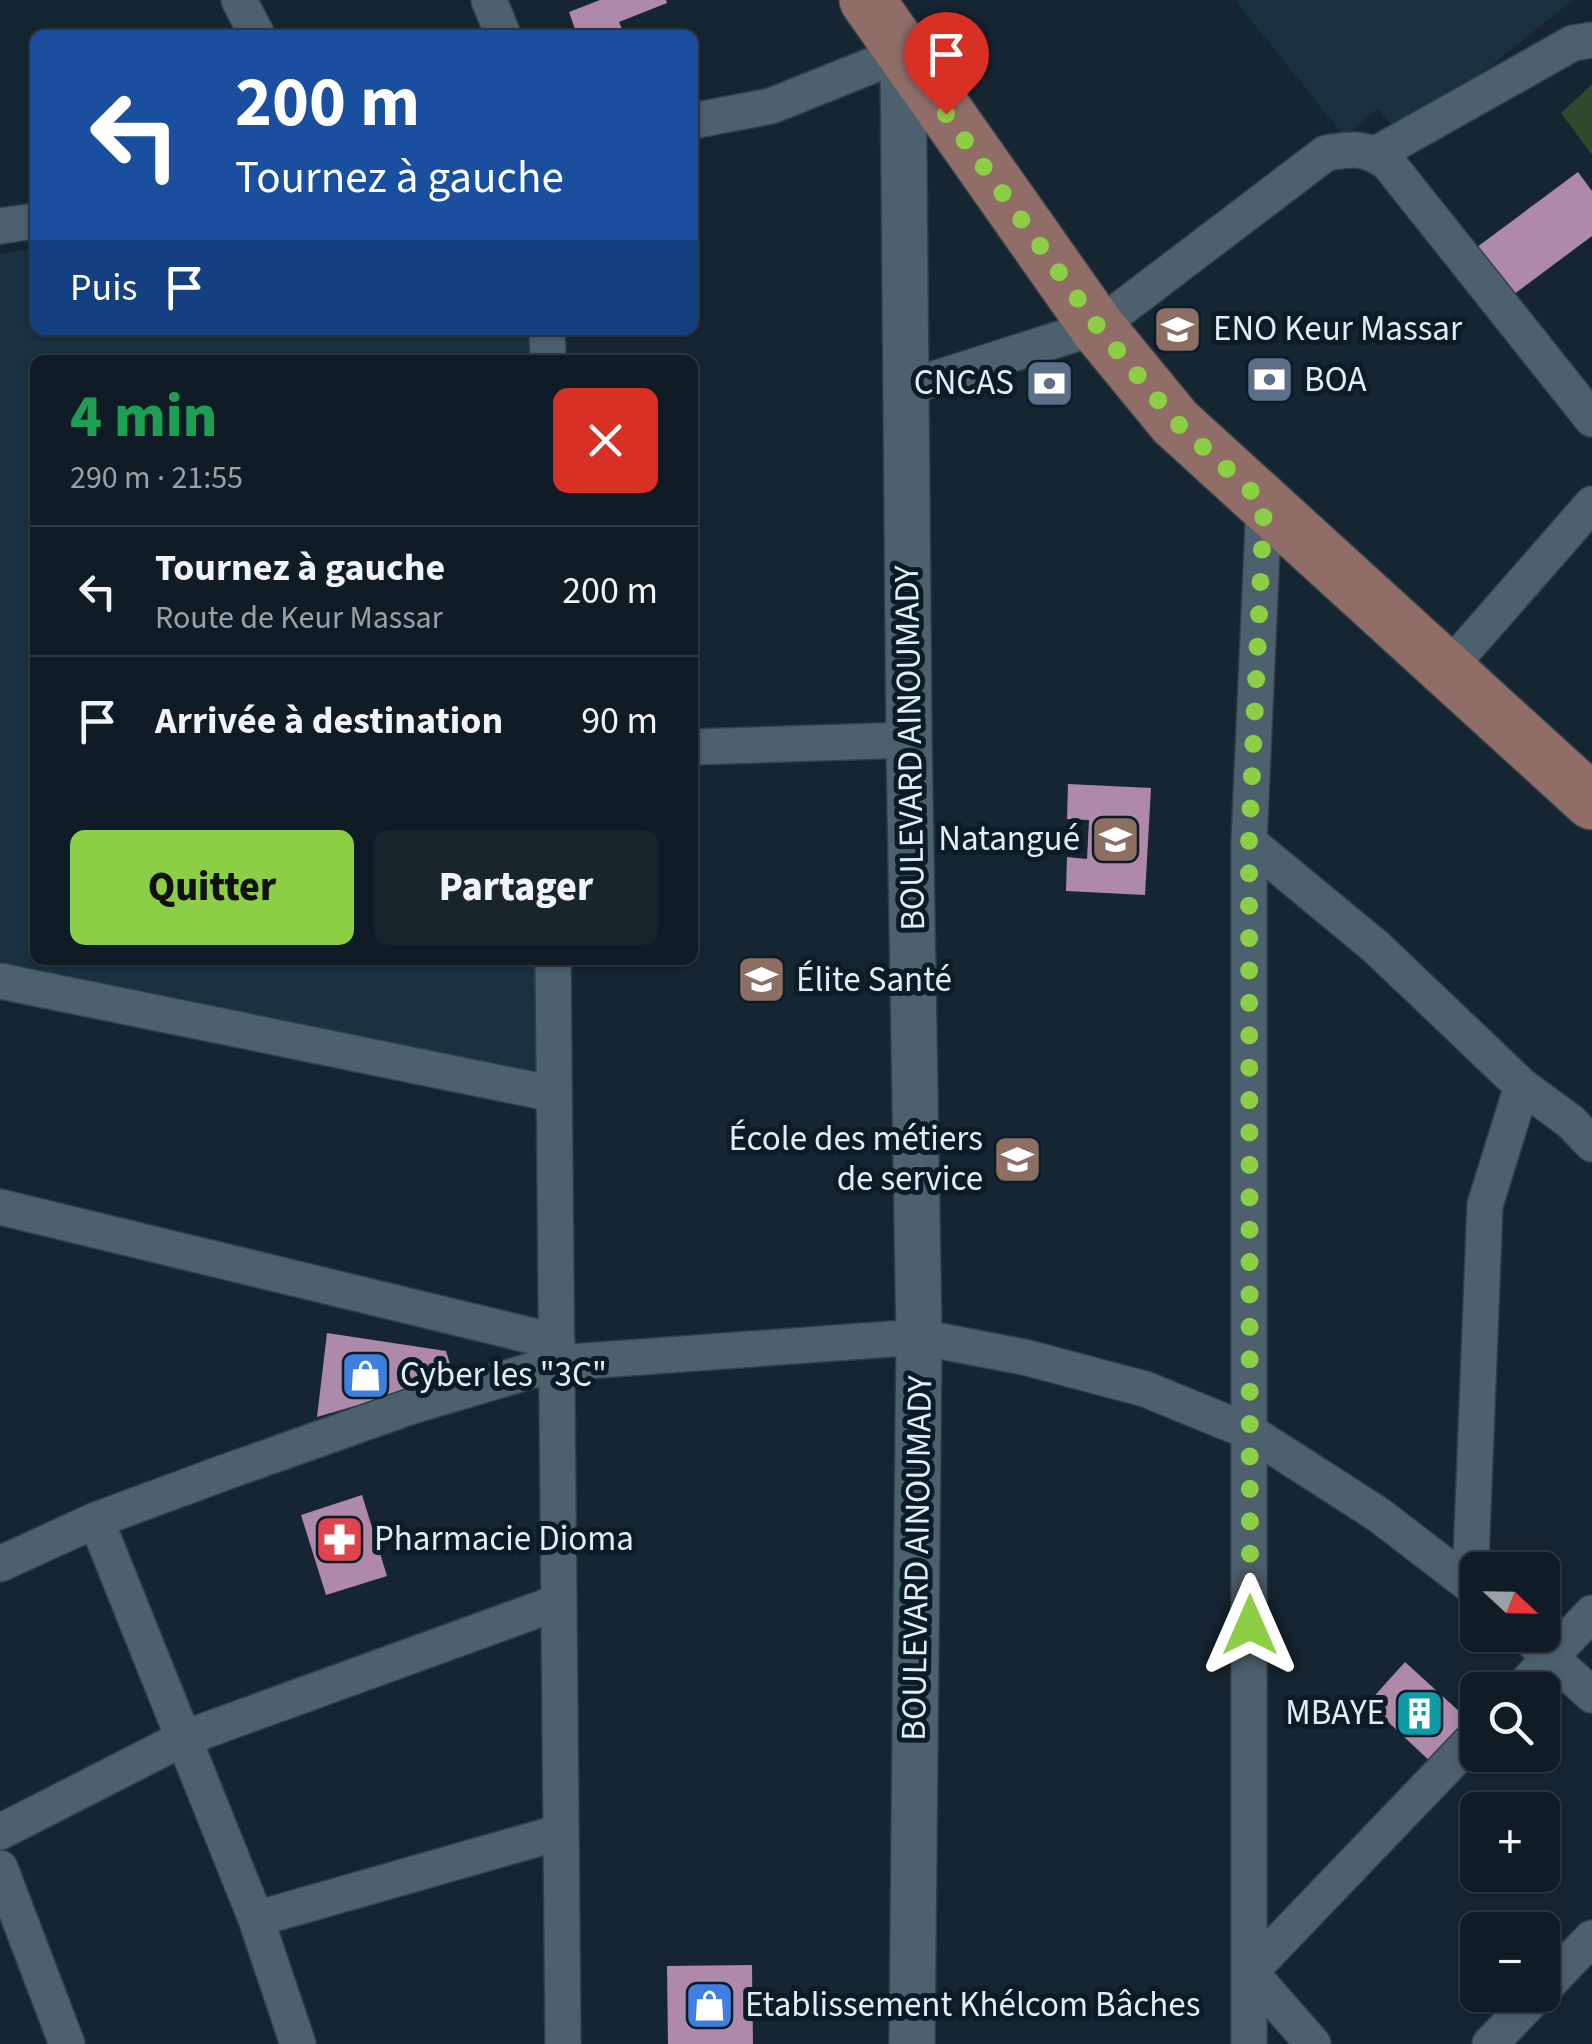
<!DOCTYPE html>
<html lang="fr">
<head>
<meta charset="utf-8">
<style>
	:root { --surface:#101c25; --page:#19252d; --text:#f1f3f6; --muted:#9ca1a7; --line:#303a42; --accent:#8cce45 }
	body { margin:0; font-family:"Source Sans 3",sans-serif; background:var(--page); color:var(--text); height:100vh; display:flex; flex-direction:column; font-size:38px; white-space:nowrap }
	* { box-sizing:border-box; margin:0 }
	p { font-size:32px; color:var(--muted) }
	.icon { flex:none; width:55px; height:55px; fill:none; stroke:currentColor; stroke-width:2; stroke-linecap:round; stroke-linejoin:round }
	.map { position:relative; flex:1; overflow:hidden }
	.side { position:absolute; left:30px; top:355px; width:668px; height:610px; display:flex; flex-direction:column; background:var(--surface); border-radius:15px; box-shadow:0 2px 8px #0004,0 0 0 2px var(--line) }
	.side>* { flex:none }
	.guide { position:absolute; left:30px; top:30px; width:668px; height:305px; border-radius:15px; box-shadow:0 2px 8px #0004,0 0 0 2px var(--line); background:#1a4fa0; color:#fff; overflow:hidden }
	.needle { width:65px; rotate:112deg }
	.tools { position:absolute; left:1460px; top:1552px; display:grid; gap:20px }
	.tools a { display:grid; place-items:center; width:100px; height:100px; border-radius:15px; background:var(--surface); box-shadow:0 2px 8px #0004,0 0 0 2px var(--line); font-size:50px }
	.pin { position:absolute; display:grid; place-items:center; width:85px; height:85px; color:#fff; margin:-102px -42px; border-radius:50% 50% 50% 0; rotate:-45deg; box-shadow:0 0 10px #0007 }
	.pin .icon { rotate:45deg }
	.me { position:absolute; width:110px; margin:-55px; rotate:0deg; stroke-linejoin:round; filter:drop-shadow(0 0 8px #0008) }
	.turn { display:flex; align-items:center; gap:35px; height:210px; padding:0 40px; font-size:45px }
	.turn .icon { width:130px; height:130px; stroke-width:2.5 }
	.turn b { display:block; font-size:70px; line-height:85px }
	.then { display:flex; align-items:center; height:95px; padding:0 40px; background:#0003; gap:20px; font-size:38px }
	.round { display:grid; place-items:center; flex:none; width:105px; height:105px; border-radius:15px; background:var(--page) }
	.headline { display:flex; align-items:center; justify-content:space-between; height:170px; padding:0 40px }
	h1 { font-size:60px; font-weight:800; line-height:75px; color:#1e9e55 }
	.action { display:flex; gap:20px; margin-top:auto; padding:20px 40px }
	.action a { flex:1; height:115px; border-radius:15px; background:var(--accent); color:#111; font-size:40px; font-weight:800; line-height:115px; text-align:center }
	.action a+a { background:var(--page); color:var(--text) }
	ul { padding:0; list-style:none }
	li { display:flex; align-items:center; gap:30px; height:130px; padding:0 40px; border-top:2px solid var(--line) }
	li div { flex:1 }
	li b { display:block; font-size:38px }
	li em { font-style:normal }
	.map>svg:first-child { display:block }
</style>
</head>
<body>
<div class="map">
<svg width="1592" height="2044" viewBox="0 0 1592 2044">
	<rect width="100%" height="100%" fill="#152531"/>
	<!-- built -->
	<path fill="#193141" d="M1235 0H1573L1402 137 1378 109 1344 136Z
		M35 249V330H537V360H35V960H540V1073L0 969V254Z"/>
	<!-- green -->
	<path fill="#30482c" d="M1592 84V155L1561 113Z"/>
	<!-- building -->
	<path fill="#af89a9" d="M600 0H666L667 3 619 22 623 31 612 35H577L569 12Z
		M1578 172 1592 191V236L1509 298 1473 250Z
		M1068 784 1151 788 1145 895 1066 891 1067 857 1087 859 1089 820 1067 819Z
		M327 1333 446 1351 454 1377 317 1417Z
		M362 1495 387 1576 326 1595 301 1515Z
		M1405 1662 1472 1723 1434 1765 1368 1703Z
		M752 1965 753 2044H668L667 1966Z"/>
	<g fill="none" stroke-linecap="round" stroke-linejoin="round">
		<defs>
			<path id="minor" d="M239 0 257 35
				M489 0 503 35
				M692 121 771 106 903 53
				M1376 154 1573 43 1592 40
				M0 226 35 221
				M547 330 548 360
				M906 388 1097 327 1326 153C1353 149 1364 146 1388 163L1592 419
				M1446 671 1592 504
				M692 747 909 740
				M1249 842 1376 947 1522 1086 1571 1122 1592 1144
				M553 960 563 2044
				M0 981 554 1094
				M0 1207 557 1342
				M96 1520 256 1919 298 2044
				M0 1564 96 1520 223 1473 409 1407 557 1363 919 1337 1024 1357 1145 1389 1250 1432 1379 1515 1478 1591
				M1470 1584 1485 1205 1522 1086
				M1526 1635 1592 1695
				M1520 1690 1592 1613
				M0 1832 182 1739 559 1602
				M0 1868 67 2044
				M256 1919 561 1832
				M1542 1990 1592 1938
				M1249 2044V842L1264 503
				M1313 2044 1250 1972 1478 1734
				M1490 2044 1537 1995"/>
			<path id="tertiary" d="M903 53 909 740 919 1337 912 2044"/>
			<path id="primary" d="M867 0 1097 327 1175 422 1592 802"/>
		</defs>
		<!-- minor casing -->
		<use href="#minor" stroke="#323f49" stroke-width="38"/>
		<!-- tertiary casing -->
		<use href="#tertiary" stroke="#323f49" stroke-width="48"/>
		<!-- primary casing -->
		<use href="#primary" stroke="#323f49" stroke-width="58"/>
		<!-- minor -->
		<use href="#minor" stroke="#4d606d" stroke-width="35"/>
		<!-- tertiary -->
		<use href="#tertiary" stroke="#4d606d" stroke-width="45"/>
		<!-- primary -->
		<use href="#primary" stroke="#916d68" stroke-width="55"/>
	</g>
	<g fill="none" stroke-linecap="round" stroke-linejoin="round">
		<!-- route -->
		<path stroke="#8cce45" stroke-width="18" stroke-dasharray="0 32.4" d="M946 114 1098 327 1176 422 1264 503 1249 842 1250 1625"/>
	</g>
	<!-- icons -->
	<defs>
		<symbol id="university-square" viewBox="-11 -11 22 22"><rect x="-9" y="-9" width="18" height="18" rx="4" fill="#8d6e63" stroke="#0b1c27"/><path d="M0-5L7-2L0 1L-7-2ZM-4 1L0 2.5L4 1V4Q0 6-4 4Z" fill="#fff"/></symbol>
		<symbol id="bank-square" viewBox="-11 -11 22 22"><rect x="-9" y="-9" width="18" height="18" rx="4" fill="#5c6f8a" stroke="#0b1c27"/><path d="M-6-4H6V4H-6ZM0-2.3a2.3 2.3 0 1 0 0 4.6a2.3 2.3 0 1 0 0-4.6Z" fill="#fff"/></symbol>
		<symbol id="school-square" viewBox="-11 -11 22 22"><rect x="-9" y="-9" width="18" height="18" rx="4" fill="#8d6e63" stroke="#0b1c27"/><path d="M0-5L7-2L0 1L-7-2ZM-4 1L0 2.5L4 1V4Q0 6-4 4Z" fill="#fff"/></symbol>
		<symbol id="shop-square" viewBox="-11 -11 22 22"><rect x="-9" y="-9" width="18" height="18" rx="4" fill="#3f7fe0" stroke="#0b1c27"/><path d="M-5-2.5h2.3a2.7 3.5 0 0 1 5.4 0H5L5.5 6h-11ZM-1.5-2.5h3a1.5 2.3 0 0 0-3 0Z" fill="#fff"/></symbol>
		<symbol id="pharmacy-square" viewBox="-11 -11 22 22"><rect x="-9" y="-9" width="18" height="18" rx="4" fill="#e0444e" stroke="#0b1c27"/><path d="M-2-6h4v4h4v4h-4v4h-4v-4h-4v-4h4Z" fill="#fff"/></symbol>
		<symbol id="building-square" viewBox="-11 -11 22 22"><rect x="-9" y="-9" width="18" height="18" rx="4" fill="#0f9aa8" stroke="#0b1c27"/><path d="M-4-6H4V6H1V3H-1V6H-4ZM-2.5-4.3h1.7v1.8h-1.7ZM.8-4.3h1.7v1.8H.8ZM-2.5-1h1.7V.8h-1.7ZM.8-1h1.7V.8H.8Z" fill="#fff"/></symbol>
	</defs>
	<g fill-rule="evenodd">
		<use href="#university-square" x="1150" y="302" width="55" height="55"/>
		<use href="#bank-square" x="1242" y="352" width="55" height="55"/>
		<use href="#bank-square" x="1022" y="356" width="55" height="55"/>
		<use href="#school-square" x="1088" y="812" width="55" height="55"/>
		<use href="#school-square" x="734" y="952" width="55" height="55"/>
		<use href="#school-square" x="990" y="1132" width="55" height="55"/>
		<use href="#shop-square" x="338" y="1348" width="55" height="55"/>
		<use href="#pharmacy-square" x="312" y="1512" width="55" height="55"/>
		<use href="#building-square" x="1392" y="1686" width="55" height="55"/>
		<use href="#shop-square" x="682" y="1978" width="55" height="55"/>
	</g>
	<g text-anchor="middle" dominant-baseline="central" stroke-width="10" stroke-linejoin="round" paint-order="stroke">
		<!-- poi labels -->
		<g font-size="35" fill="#e2edf5" stroke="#0b1c27" text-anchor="start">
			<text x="1213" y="329">ENO Keur Massar</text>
			<text x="1304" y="380">BOA</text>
			<text x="1014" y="383" text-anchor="end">CNCAS</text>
			<text x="1080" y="839" text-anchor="end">Natangué</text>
			<text x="796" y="980">Élite Santé</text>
			<text x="983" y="1139" text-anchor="end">École des métiers<tspan x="983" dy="40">de service</tspan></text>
			<text x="400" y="1375">Cyber les "3C"</text>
			<text x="374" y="1539">Pharmacie Dioma</text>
			<text x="1385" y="1713" text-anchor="end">MBAYE</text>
			<text x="745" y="2005">Etablissement Khélcom Bâches</text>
		</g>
		<!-- street labels -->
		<g font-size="35" fill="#e2edf5" stroke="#0b1c27">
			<text transform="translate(910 748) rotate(-91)">BOULEVARD AINOUMADY</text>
			<text transform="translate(917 1558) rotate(-89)">BOULEVARD AINOUMADY</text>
		</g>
	</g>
</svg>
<div class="tools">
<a><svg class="needle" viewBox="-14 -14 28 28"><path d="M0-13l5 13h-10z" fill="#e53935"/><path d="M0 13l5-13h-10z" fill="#9ca1a7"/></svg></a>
<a><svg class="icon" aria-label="search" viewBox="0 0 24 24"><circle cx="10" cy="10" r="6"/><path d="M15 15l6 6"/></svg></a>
<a>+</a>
<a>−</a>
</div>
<div class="pin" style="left:946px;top:114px;background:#d93025"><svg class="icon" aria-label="arrive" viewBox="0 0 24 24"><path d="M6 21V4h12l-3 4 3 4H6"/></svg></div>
<svg class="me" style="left:1250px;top:1625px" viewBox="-20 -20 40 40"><path d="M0-17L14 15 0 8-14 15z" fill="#8cce45" stroke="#fff" stroke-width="4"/></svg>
<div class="guide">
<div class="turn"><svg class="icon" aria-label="left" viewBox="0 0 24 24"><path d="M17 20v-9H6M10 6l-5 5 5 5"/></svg><div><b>200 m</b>Tournez à gauche</div></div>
<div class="then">Puis<svg class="icon" aria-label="arrive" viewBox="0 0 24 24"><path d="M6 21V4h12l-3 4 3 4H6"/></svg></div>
</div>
<section class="side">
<div class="headline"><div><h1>4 min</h1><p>290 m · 21:55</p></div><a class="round" style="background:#d93025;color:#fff"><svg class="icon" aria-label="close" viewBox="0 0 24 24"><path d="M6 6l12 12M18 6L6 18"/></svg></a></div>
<ul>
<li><svg class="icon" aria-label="left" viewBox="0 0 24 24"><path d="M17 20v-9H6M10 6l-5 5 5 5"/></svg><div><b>Tournez à gauche</b><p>Route de Keur Massar</p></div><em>200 m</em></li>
<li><svg class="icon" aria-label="arrive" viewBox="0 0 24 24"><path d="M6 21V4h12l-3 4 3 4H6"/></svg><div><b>Arrivée à destination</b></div><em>90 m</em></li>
</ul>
<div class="action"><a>Quitter</a><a>Partager</a></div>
</section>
</div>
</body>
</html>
